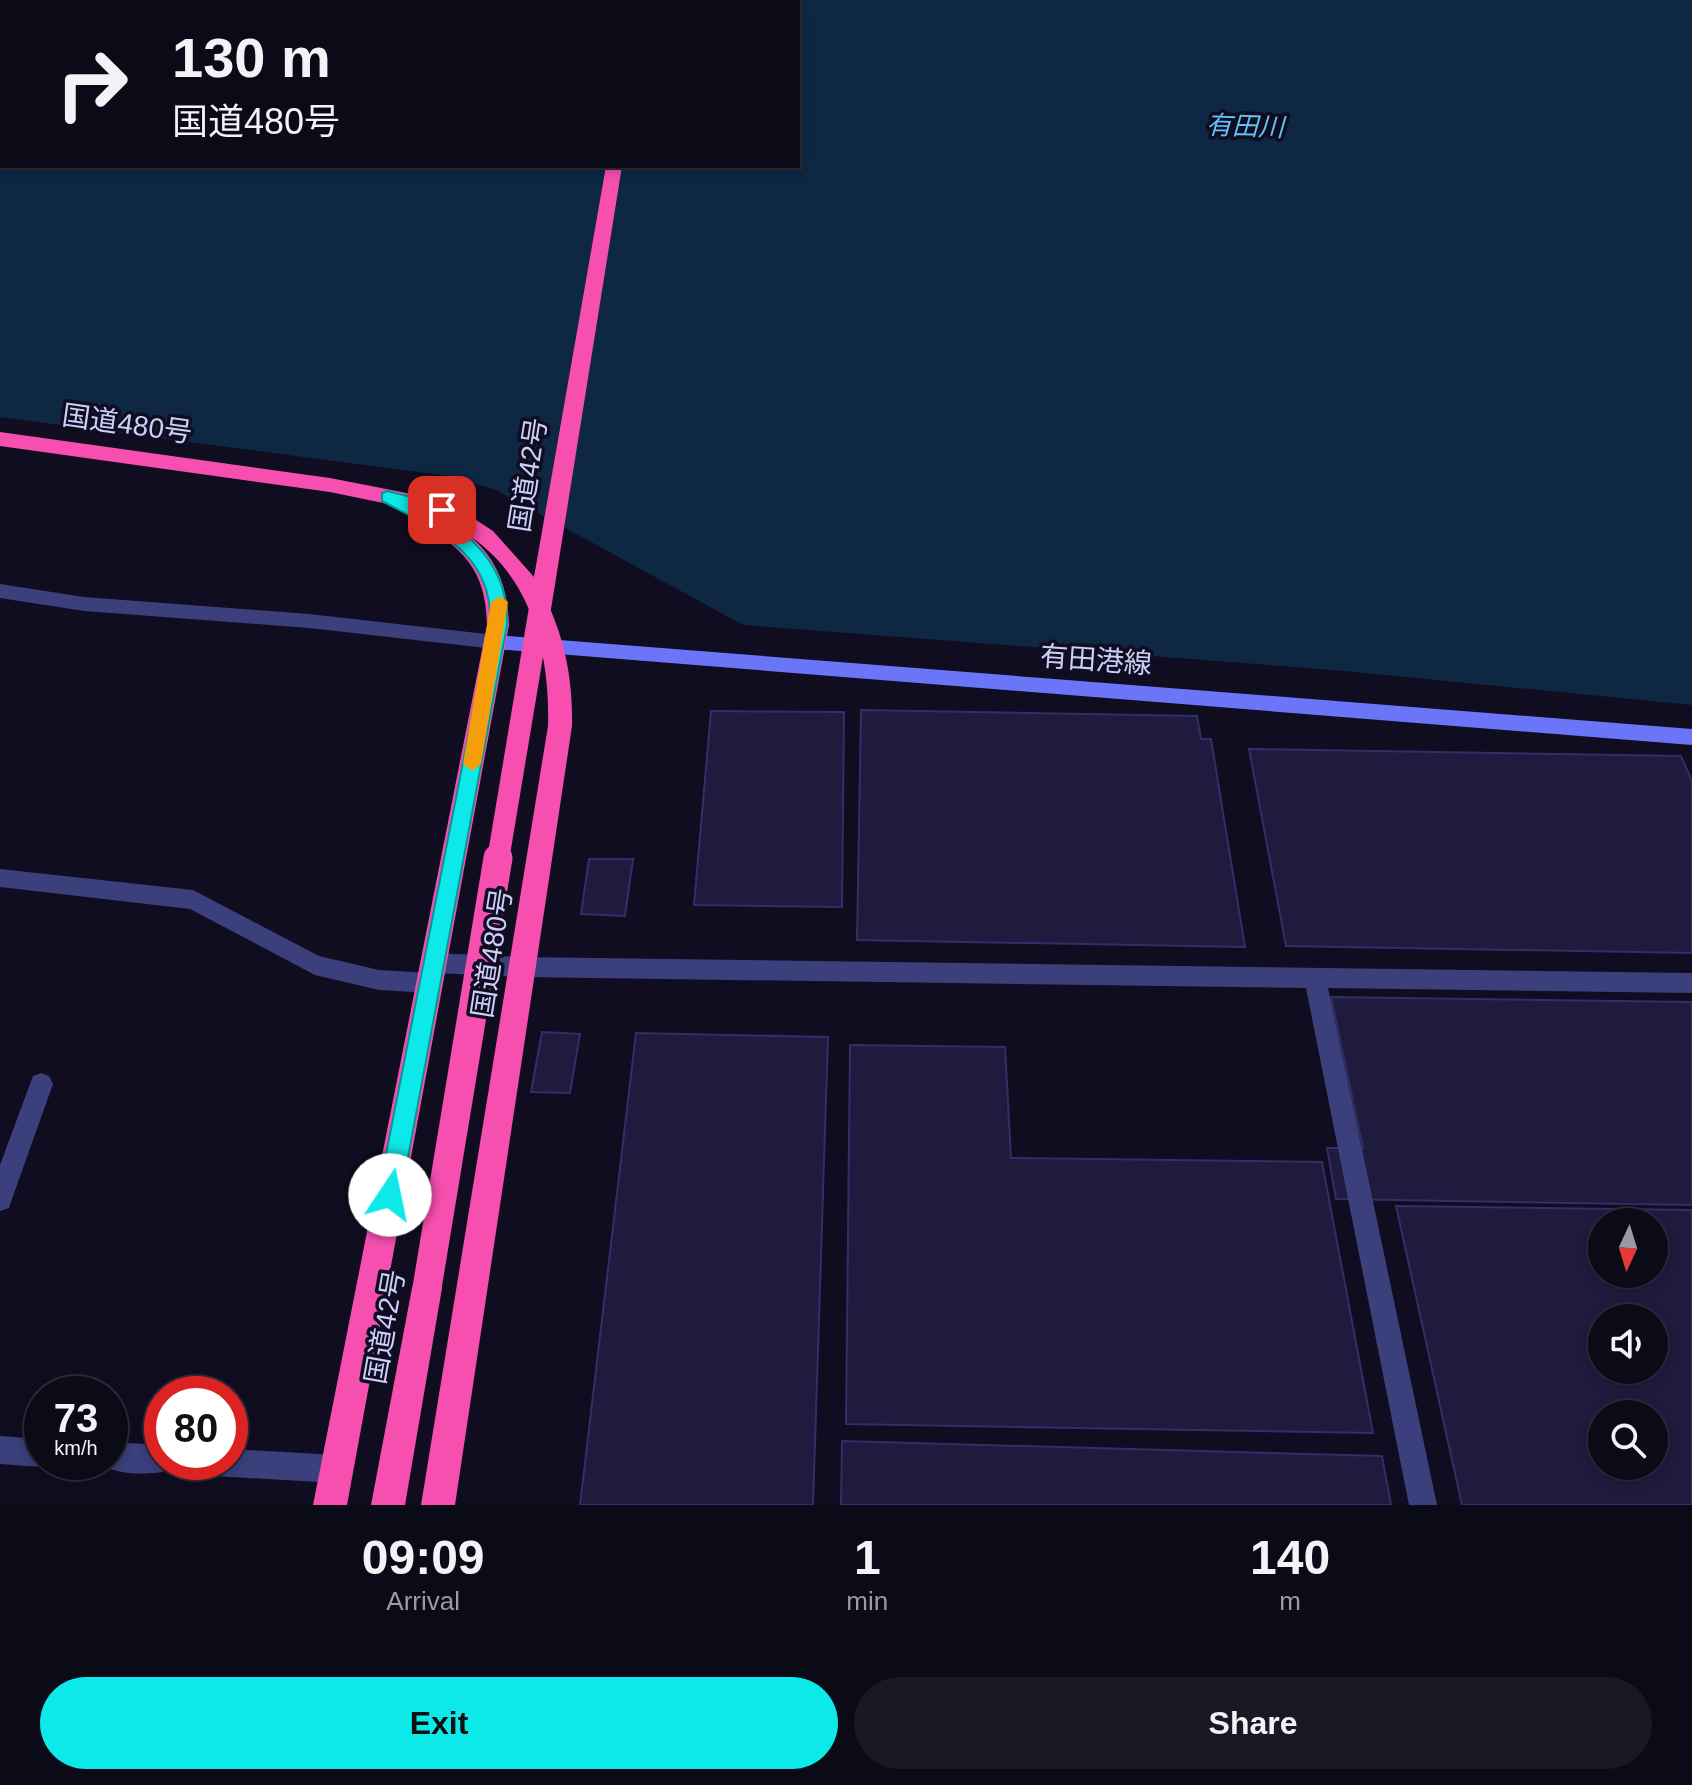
<!DOCTYPE html>
<html lang="en">
<head>
<meta charset="utf-8">
<style>
	:root { --surface:#0b0a17; --page:#191824; --text:#f1f3f6; --muted:#9a9aa1; --line:#2b2b36; --accent:#0de9e8 }
	body { margin:0; font-family:Helvetica,"Noto Sans JP",sans-serif; background:var(--page); color:var(--text); height:100vh; display:flex; flex-direction:column; font-size:30px; white-space:nowrap }
	* { box-sizing:border-box; margin:0 }
	p { font-size:26px; color:var(--muted) }
	.icon { flex:none; width:44px; height:44px; fill:none; stroke:currentColor; stroke-width:2; stroke-linecap:round; stroke-linejoin:round }
	.map { position:relative; height:1505px; overflow:hidden }
	.sheet { display:flex; flex-direction:column; background:var(--surface); flex:1 }
	.sheet>* { flex:none }
	.guide { position:absolute; left:0px; top:0px; width:800px; height:168px; box-shadow:0 4px 12px #0003,0 0 0 2px var(--line); background:#0b0a17; color:var(--text); overflow:hidden }
	.needle { width:52px; rotate:184deg }
	.buttons { position:absolute; left:1588px; top:1208px; display:grid; gap:16px }
	.buttons a { display:grid; place-items:center; width:80px; height:80px; border-radius:50%; background:var(--surface); box-shadow:0 4px 12px #0003,0 0 0 2px var(--line); font-size:40px }
	.speed { position:absolute; left:24px; top:1376px; display:flex; gap:16px; font-size:40px; font-weight:700; text-align:center }
	.speed>* { display:grid; place-content:center; width:104px; height:104px; border-radius:50%; background:var(--surface); box-shadow:0 4px 12px #0003,0 0 0 2px var(--line); line-height:1 }
	.speed small { font-size:20px; font-weight:400 }
	.speed .limit { border:12px solid #d22; background:#fff; color:#111 }
	.pin { position:absolute; display:grid; place-items:center; width:68px; height:68px; color:#fff; margin:-34px; border-radius:16px; box-shadow:0 4px 12px #0006 }
	.me { position:absolute; width:88px; margin:-44px; rotate:11deg; stroke-linejoin:round; filter:drop-shadow(0 0 6px #0008) }
	.turn { display:flex; align-items:center; gap:28px; height:168px; padding:0 40px; font-size:36px }
	.turn .icon { width:104px; height:104px; stroke-width:2.5 }
	.turn b { display:block; font-size:56px; line-height:68px }
	.eta { display:flex; justify-content:space-evenly; align-items:center; height:136px; text-align:center }
	.eta b { font-size:48px; font-weight:600; line-height:56px }
	.button { display:flex; gap:16px; margin-top:auto; padding:16px 40px }
	.button a { flex:1; height:92px; border-radius:48px; background:var(--accent); color:#111; font-size:32px; font-weight:600; line-height:92px; text-align:center }
	.button a+a { background:var(--page); color:var(--text) }
	.map>svg:first-child { display:block }
</style>
</head>
<body>
<div class="map">
<svg width="1692" height="1505" viewBox="0 0 1692 1505">
	<rect width="100%" height="100%" fill="#0f0d1f"/>
	<!-- water -->
	<path fill="#0e2742" fill-rule="evenodd" d="M0 0H1692V705L1333 670 743 625 494 489 449 476 0 417ZM2 2H798V166H2Z"/>
	<!-- building -->
	<path fill="#1e1b3e" stroke="#332e69" stroke-width="2" fill-rule="evenodd" d="M861 710 1197 716 1201 739H1211L1245 947 857 940Z
		M711 711 844 712 842 907 694 905Z
		M1249 749 1681 756 1692 781V953L1286 946Z
		M589 859H633L625 916 581 914Z
		M1331 997 1692 1002V1205L1336 1199 1327 1148H1363Z
		M542 1032 580 1034 570 1093 531 1092Z
		M636 1033 828 1037 813 1505H580Z
		M850 1045 1005 1047 1011 1158 1322 1162 1373 1433 846 1424Z
		M1396 1206 1692 1210V1505H1462ZM1602 1222H1654V1274H1602ZM1602 1318H1654V1370H1602ZM1602 1414H1654V1466H1602Z
		M842 1441 1382 1456 1391 1505H841Z"/>
	<g fill="none" stroke-linecap="round" stroke-linejoin="round">
		<!-- lane -->
		<path fill="#3b3f7b" fill-rule="evenodd" d="M522 957 1692 973V993L1328 988 1437 1505H1409L1306 988 522 977 514 974 511 967 514 960Z"/>
		<!-- street -->
		<path fill="#3b3f7b" fill-rule="evenodd" d="M0 584 84 597 309 614 495 635 504 642 495 649 309 628 84 611 0 598Z
			M0 869 193 890 319 956 379 970 431 973 439 976 442 983 439 990 431 993 379 990 315 975 190 909 0 887Z
			M435 953 522 957 530 960 533 967 530 974 522 977 435 973 427 970 424 963 427 956Z
			M41 1073 49 1076 53 1084 12 1199 9 1208 0 1211V1165L33 1076Z
			M0 1436 42 1439V1462L52 1463 42 1467 0 1464Z
			M110 1442 162 1445V1462H174L172 1469C155 1476 111 1476 99 1462H110Z
			M230 1449 336 1455 346 1459 350 1469 346 1479 336 1483 214 1476 204 1472 200 1462H230Z"/>
		<!-- secondary -->
		<path fill="#6a75f7" fill-rule="evenodd" d="M495 635 1692 729V745L495 649 486 642Z"/>
		<!-- highway -->
		<path fill="#f64fb0" fill-rule="evenodd" d="M634 0H648V2H634Z
			M606 166H622L556 578 553 584H538C563 630 573 674 572 726L455 1505H421L548 726C550 656 533 579 471 537 498 560 508 590 509 625L347 1505H313L487 625C486 569 463 549 418 521L414 516 417 510 330 492 0 446V432L330 478 422 496 467 514 493 531 534 577Z
			M427 1273 438 1277 442 1288 405 1505H371L412 1288 416 1277Z"/>
		<!-- highway-bridge-far1 -->
		<path stroke="#f64fb0" stroke-width="22" d="M498 860 545 578"/>
		<!-- highway-bridge -->
		<path stroke="#f64fb0" stroke-width="29" d="M427 1288 498 858"/>
	</g>
	<!-- route -->
	<path fill="#0de9e8" stroke="#089797" stroke-width="2" d="M387 491 448 506V514L432 513C478 537 509 572 507 625L401 1195 398 1203 390 1207 382 1203 378 1195 490 625C494 554 437 530 382 501V493Z"/>
	<!-- slow -->
	<path fill="#f59e0b" d="M500 596 508 602 481 764 472 771 463 764 491 602Z"/>
	<g text-anchor="middle" dominant-baseline="central" stroke-width="7" stroke-linejoin="round" paint-order="stroke">
		<!-- far-water labels -->
		<g font-size="26" font-style="italic" fill="#62c1f7" stroke="#0f0d1f">
			<text transform="translate(1245 126) rotate(2)">有田川</text>
		</g>
		<!-- street labels -->
		<g font-size="28" fill="#cecefc" stroke="#0f0d1f">
			<text transform="translate(127 424) rotate(8)">国道480号</text>
			<text transform="translate(528 475) rotate(-81)">国道42号</text>
			<text transform="translate(1096 660) rotate(4)">有田港線</text>
			<text transform="translate(492 953) rotate(-81)">国道480号</text>
			<text transform="translate(385 1327) rotate(-80)">国道42号</text>
		</g>
	</g>
</svg>
<div class="buttons">
<a><svg class="needle" viewBox="-14 -14 28 28"><path d="M0-13l5 13h-10z" fill="#e53935"/><path d="M0 13l5-13h-10z" fill="#9a9aa1"/></svg></a>
<a><svg class="icon" aria-label="sound" viewBox="0 0 24 24"><path d="M4 9h4l5-4v14l-5-4H4zM17 9q2 3 0 6"/></svg></a>
<a><svg class="icon" aria-label="search" viewBox="0 0 24 24"><circle cx="10" cy="10" r="6"/><path d="M15 15l6 6"/></svg></a>
</div>
<div class="speed"><div>73<small>km/h</small></div><div class="limit">80</div></div>
<div class="pin" style="left:442px;top:510px;background:#d93025"><svg class="icon" aria-label="arrive" viewBox="0 0 24 24"><path d="M6 21V4h12l-3 4 3 4H6"/></svg></div>
<svg class="me" style="left:390px;top:1195px" viewBox="-20 -20 40 40"><circle r="19" fill="#fff"/><path d="M0-13L10 11 0 6-10 11z" fill="#0de9e8"/></svg>
<div class="guide">
<div class="turn"><svg class="icon" aria-label="right" viewBox="0 0 24 24"><path d="M7 20v-9h11M14 6l5 5-5 5"/></svg><div><b>130 m</b>国道480号</div></div>
</div>
</div>
<section class="sheet">
<div class="eta">
<div><b>09:09</b><p>Arrival</p></div>
<div><b>1</b><p>min</p></div>
<div><b>140</b><p>m</p></div>
</div>
<div class="button"><a>Exit</a><a>Share</a></div>
</section>
</body>
</html>
